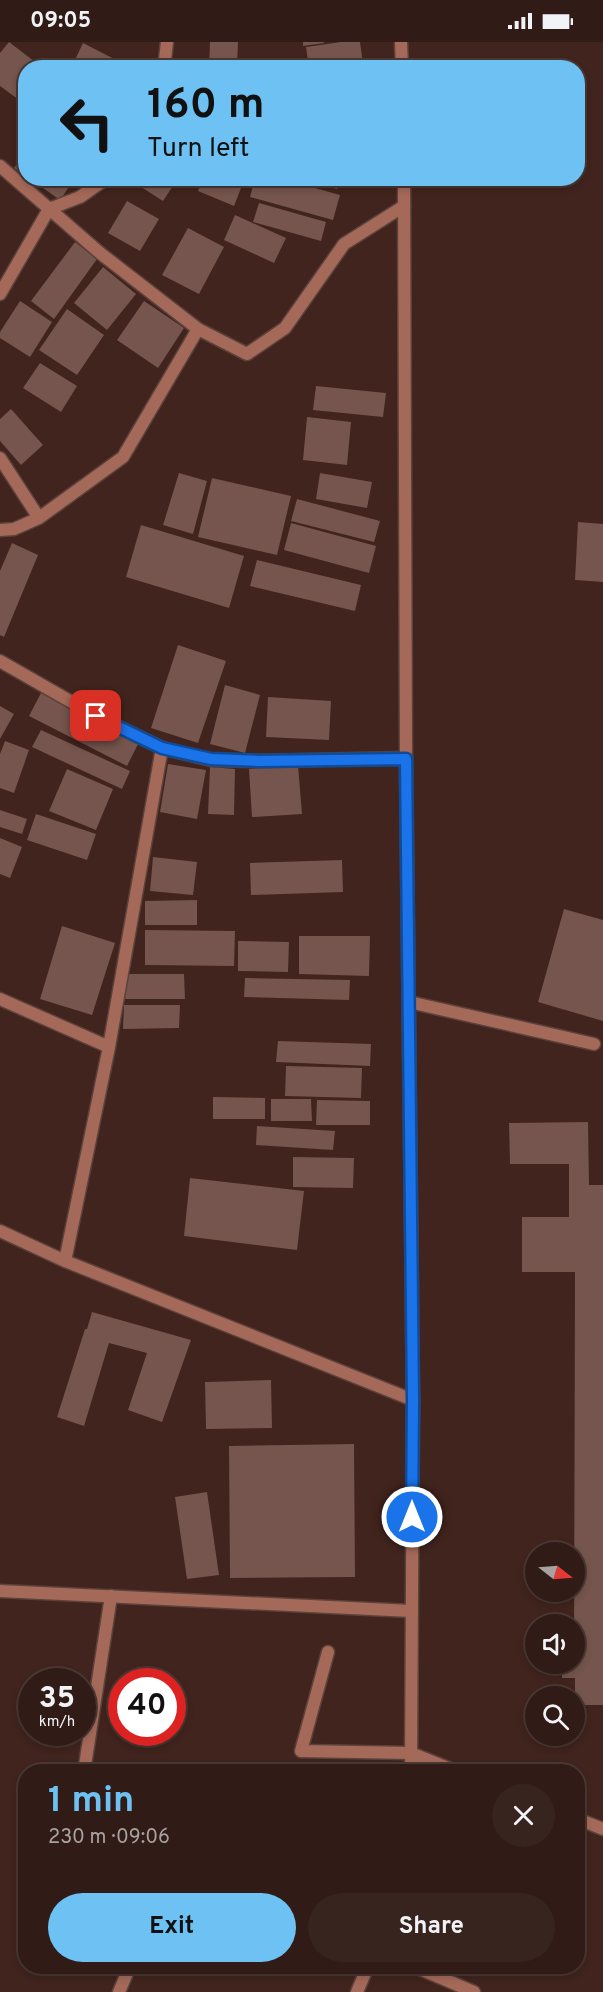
<!DOCTYPE html>
<html lang="en">
<head>
<meta charset="utf-8">
<style>
	:root { --surface:#301b16; --page:#38241f; --text:#f1f3f6; --muted:#a8a1a1; --line:#4b3935; --accent:#6dc2f3 }
	body { margin:0; font-family:Overpass,sans-serif; background:var(--page); color:var(--text); height:100vh; display:flex; flex-direction:column; font-size:22px; white-space:nowrap }
	* { box-sizing:border-box; margin:0 }
	p { font-size:20px; color:var(--muted) }
	.icon { flex:none; width:33px; height:33px; fill:none; stroke:currentColor; stroke-width:2; stroke-linecap:round; stroke-linejoin:round }
	.map { position:relative; flex:1; overflow:hidden }
	.details { position:absolute; left:18px; top:1722px; width:567px; height:210px; display:flex; flex-direction:column; background:var(--surface); border-radius:24px; box-shadow:0 3px 9px #0003,0 0 0 2px var(--line) }
	.details>* { flex:none }
	.hud { position:absolute; left:18px; top:18px; width:567px; height:126px; border-radius:24px; box-shadow:0 3px 9px #0003,0 0 0 2px var(--line); background:#6dc2f3; color:#111; overflow:hidden }
	.needle { width:39px; rotate:107deg }
	.controls { position:absolute; left:525px; top:1500px; display:grid; gap:12px }
	.controls a { display:grid; place-items:center; width:60px; height:60px; border-radius:50%; background:var(--surface); box-shadow:0 3px 9px #0003,0 0 0 2px var(--line); font-size:30px }
	.speed { position:absolute; left:18px; top:1626px; display:flex; gap:12px; font-size:30px; font-weight:700; text-align:center }
	.speed>* { display:grid; place-content:center; width:78px; height:78px; border-radius:50%; background:var(--surface); box-shadow:0 3px 9px #0003,0 0 0 2px var(--line); line-height:1 }
	.speed small { font-size:15px; font-weight:400 }
	.speed .limit { border:9px solid #d22; background:#fff; color:#111 }
	.pin { position:absolute; display:grid; place-items:center; width:51px; height:51px; color:#fff; margin:-26px; border-radius:12px; box-shadow:0 3px 9px #0006 }
	.me { position:absolute; width:66px; margin:-33px; rotate:0deg; stroke-linejoin:round; filter:drop-shadow(0 0 4px #0008) }
	.turn { display:flex; align-items:center; gap:21px; height:126px; padding:0 30px; font-size:27px }
	.turn .icon { width:78px; height:78px; stroke-width:2.5 }
	.turn b { display:block; font-size:42px; line-height:51px }
	.round { display:grid; place-items:center; flex:none; width:63px; height:63px; border-radius:32px; background:var(--page) }
	.summary { display:flex; align-items:center; justify-content:space-between; height:102px; padding:0 30px }
	h1 { font-size:36px; font-weight:700; line-height:45px; color:var(--accent) }
	.primary-button { display:flex; gap:12px; margin-top:auto; padding:12px 30px }
	.primary-button a { flex:1; height:69px; border-radius:36px; background:var(--accent); color:#111; font-size:24px; font-weight:700; line-height:69px; text-align:center }
	.primary-button a+a { background:var(--page); color:var(--text) }
	.status { display:flex; justify-content:space-between; align-items:center; height:42px; padding:0 30px; background:var(--surface); direction:ltr }
	.status svg { height:16px; fill:currentColor }
	.map>svg:first-child { display:block }
</style>
</head>
<body>
<div class="status"><b>09:05</b><svg viewBox="0 0 49 12"><path d="M0 12V9h3v3zM5 12V6h3v6zM10 12V3h3v9zM15 12V0h3v12zM26 1h20v11H26zM47 4h2v5h-2z"/></svg></div>
<div class="map">
<svg width="603" height="1950" viewBox="0 0 603 1950">
	<rect width="100%" height="100%" fill="#40241d"/>
	<!-- building -->
	<path fill="#75554d" d="M9 0 43 26H26V63L0 44V11Z
		M210 0H238L237 26H209Z
		M303 0H324V1L303 4Z
		M341 0H360L363 22 339 26H309L306 5Z
		M83 1 122 21 120 26H71Z
		M26 110V134L14 126Z
		M29 136H75L60 158Z
		M127 136H178L163 159Z
		M203 136H245L234 164 198 149Z
		M255 136H279L340 153 333 178 250 155Z
		M297 136H340L337 147Z
		M127 159 159 177 140 209 108 191Z
		M259 161 326 180 321 199 253 180Z
		M235 173 286 196 274 221 224 198Z
		M188 186 224 205 199 252 162 233Z
		M75 200 97 217 54 277 31 259Z
		M103 225 136 252 107 288 74 261Z
		M20 259 52 280 30 315 0 296V290Z
		M144 259 184 286 158 326 117 298Z
		M67 267 104 293 77 333 39 308Z
		M40 321 77 344 61 370 23 346Z
		M316 344 386 351 383 375 313 368Z
		M11 367 43 403 21 423 0 399V377Z
		M307 375 351 380 347 423 303 418Z
		M179 431 207 439 193 492 163 483Z
		M320 431 372 440 367 466 316 457Z
		M212 436 291 454 277 513 198 495Z
		M297 457 380 479 374 500 291 479Z
		M578 480 603 482V540L575 538Z
		M291 481 376 504 369 531 284 508Z
		M141 483 244 514 229 566 126 535Z
		M12 501 38 513 4 595 0 593V529Z
		M257 518 361 543 355 569 250 544Z
		M178 603 226 619 198 701 151 686Z
		M225 643 260 653 245 711 210 702Z
		M41 651 139 700 127 724 29 674Z
		M268 655 331 659 329 698 266 695Z
		M0 664 14 672 0 697Z
		M41 688 130 729 122 747 32 705Z
		M5 699 29 708 14 751 0 746V712Z
		M168 722 206 728 197 777 160 770Z
		M298 723 302 772 252 775 249 727Z
		M210 725 235 727 234 773 208 772Z
		M67 727 113 747 96 788 49 769Z
		M0 768 27 777 22 792 0 785Z
		M36 772 96 792 87 818 27 798Z
		M0 796 22 805 10 836 0 832Z
		M153 815 197 820 193 853 150 849Z
		M342 818 343 850 251 853 250 821Z
		M197 858V883H145V859Z
		M564 867 603 878V979L538 960Z
		M62 884 115 901 92 973 40 957Z
		M145 888 235 889 234 924 145 923Z
		M299 894H370L369 934 299 932Z
		M238 899 289 900 288 930 238 929Z
		M123 932H184L185 957H124Z
		M245 936 350 938 349 958 244 955Z
		M124 963H180L179 986 123 987Z
		M278 999 371 1002 370 1024 276 1020Z
		M286 1024 362 1026 361 1056 285 1054Z
		M213 1055 265 1056V1077H213Z
		M271 1057H311L312 1079H271Z
		M317 1058 370 1059V1083H316Z
		M588 1080 589 1143H603V1663H575V1636H562V1622H574L575 1230H522V1175H569V1122H510L509 1081Z
		M257 1084 335 1089 333 1108 256 1103Z
		M293 1115 354 1116 353 1146 293 1145Z
		M190 1136 304 1149 297 1208 184 1194Z
		M92 1270 191 1298 162 1380 128 1368 147 1311 109 1301 84 1384 57 1375 85 1287H87Z
		M271 1338 272 1386 206 1387 205 1340Z
		M354 1402 355 1535 230 1536 229 1404Z
		M207 1450 219 1533 187 1537 175 1455Z"/>
	<g fill="none" stroke-linecap="round" stroke-linejoin="round">
		<defs>
			<path id="service" d="M409 960 594 1002
				M84 1730 111 1554
				M119 1950 130 1924"/>
			<path id="minor" d="M164 26 167 0
				M0 124 100 211 198 287 247 312 285 286 344 202 404 164
				M0 252 49 167 80 155 107 136
				M0 416 39 476
				M0 488 14 487 39 476 123 415 198 287
				M0 619 96 674 162 706 211 718 259 719 406 716
				M0 957 109 1005
				M0 1189 65 1219 413 1358
				M65 1219 109 1005 162 706
				M0 1549 411 1569
				M328 1610 301 1709 411 1711 458 1730
				M578 1777 603 1787
				M413 1924 474 1950"/>
			<path id="tertiary" d="M401 0 402 26
				M404 136 406 716 413 1358 411 1730
				M357 1950 368 1924"/>
		</defs>
		<!-- service casing -->
		<use href="#service" stroke="#5c423b" stroke-width="15"/>
		<!-- minor casing -->
		<use href="#minor" stroke="#5c423b" stroke-width="15"/>
		<!-- tertiary casing -->
		<use href="#tertiary" stroke="#5c423b" stroke-width="15"/>
		<!-- service -->
		<use href="#service" stroke="#a56959" stroke-width="12"/>
		<!-- minor -->
		<use href="#minor" stroke="#a56959" stroke-width="12"/>
		<!-- tertiary -->
		<use href="#tertiary" stroke="#a56959" stroke-width="12"/>
	</g>
	<g fill="none" stroke-linecap="round" stroke-linejoin="round">
		<defs>
			<path id="route" d="M96 674 162 706 211 717 260 719 406 717 413 1358 412 1475"/>
		</defs>
		<!-- route casing -->
		<use href="#route" stroke="#114b97" stroke-width="15"/>
		<!-- route -->
		<use href="#route" stroke="#1a73e8" stroke-width="10"/>
	</g>
</svg>
<div class="controls">
<a><svg class="needle" viewBox="-14 -14 28 28"><path d="M0-13l5 13h-10z" fill="#e53935"/><path d="M0 13l5-13h-10z" fill="#a8a1a1"/></svg></a>
<a><svg class="icon" aria-label="sound" viewBox="0 0 24 24"><path d="M4 9h4l5-4v14l-5-4H4zM17 9q2 3 0 6"/></svg></a>
<a><svg class="icon" aria-label="search" viewBox="0 0 24 24"><circle cx="10" cy="10" r="6"/><path d="M15 15l6 6"/></svg></a>
</div>
<div class="speed"><div>35<small>km/h</small></div><div class="limit">40</div></div>
<div class="pin" style="left:96px;top:674px;background:#d93025"><svg class="icon" aria-label="arrive" viewBox="0 0 24 24"><path d="M6 21V4h12l-3 4 3 4H6"/></svg></div>
<svg class="me" style="left:412px;top:1475px" viewBox="-20 -20 40 40"><circle r="17" fill="#1a73e8" stroke="#fff" stroke-width="3"/><path d="M0-11L8 9 0 5-8 9z" fill="#fff"/></svg>
<div class="hud">
<div class="turn"><svg class="icon" aria-label="left" viewBox="0 0 24 24"><path d="M17 20v-9H6M10 6l-5 5 5 5"/></svg><div><b>160 m</b>Turn left</div></div>
</div>
<section class="details">
<div class="summary"><div><h1>1 min</h1><p>230 m · 09:06</p></div><a class="round"><svg class="icon" aria-label="close" viewBox="0 0 24 24"><path d="M6 6l12 12M18 6L6 18"/></svg></a></div>
<div class="primary-button"><a>Exit</a><a>Share</a></div>
</section>
</div>
</body>
</html>
